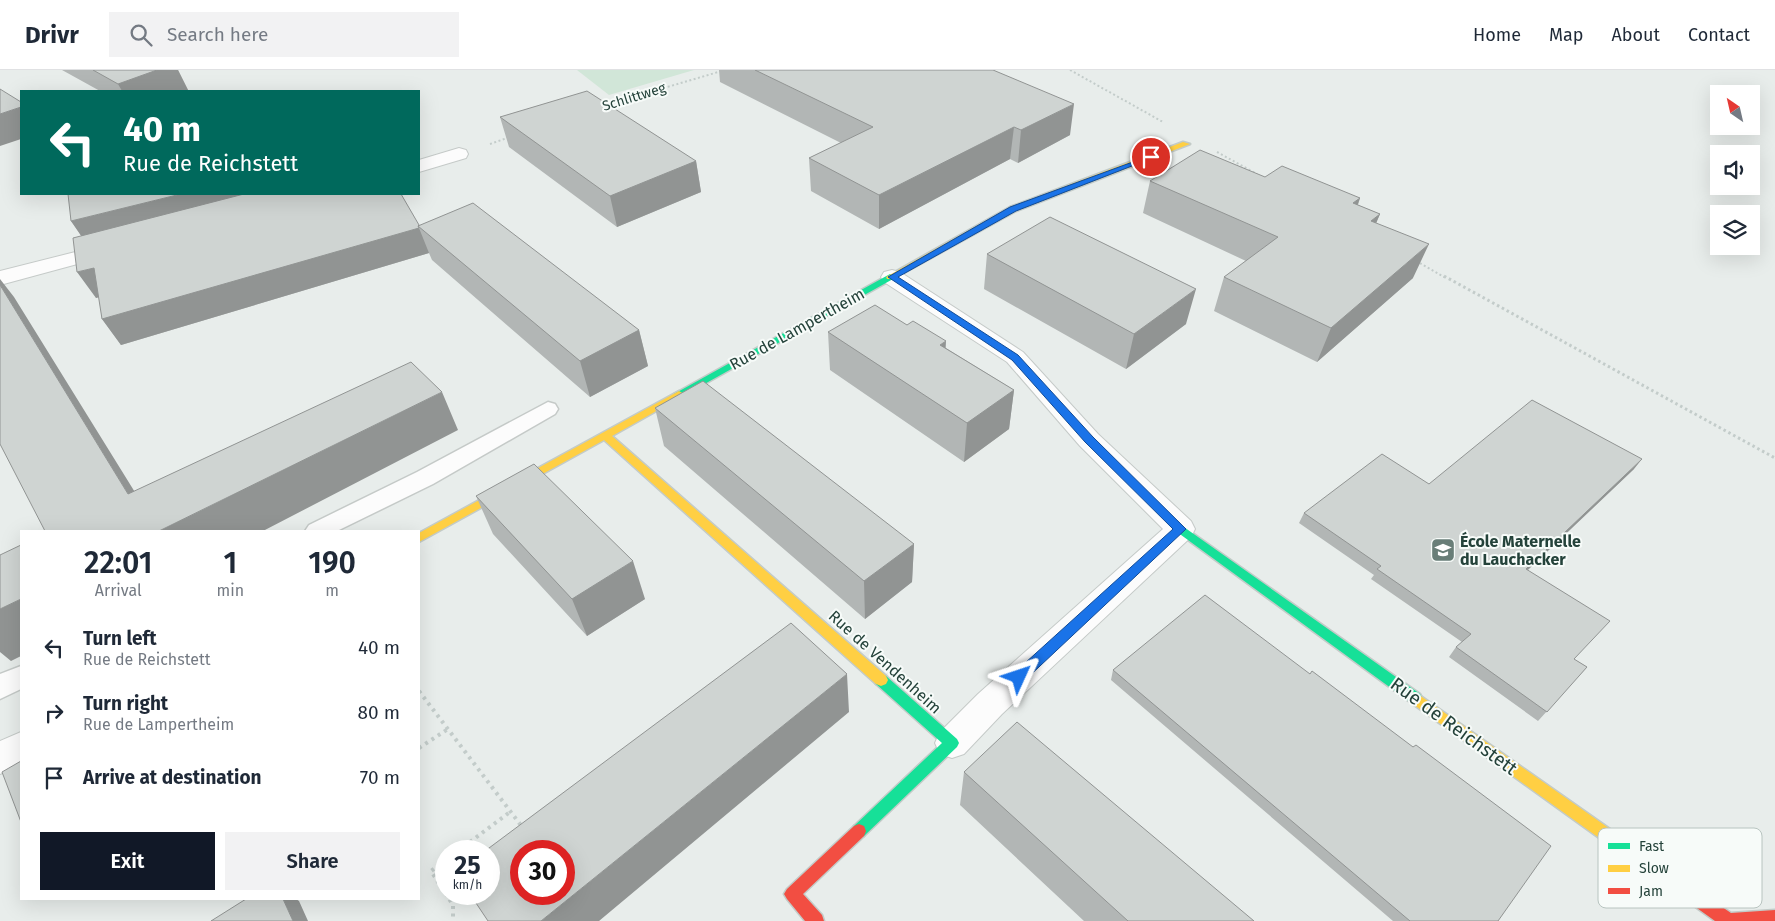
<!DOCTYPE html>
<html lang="en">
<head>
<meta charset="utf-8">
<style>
	:root { --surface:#fff; --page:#f2f2f3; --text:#1f2937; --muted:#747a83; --line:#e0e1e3; --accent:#111827 }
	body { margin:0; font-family:"Fira Sans",sans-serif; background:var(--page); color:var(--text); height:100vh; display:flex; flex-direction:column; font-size:19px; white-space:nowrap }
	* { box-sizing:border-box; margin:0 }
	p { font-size:16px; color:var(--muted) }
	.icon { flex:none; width:28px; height:28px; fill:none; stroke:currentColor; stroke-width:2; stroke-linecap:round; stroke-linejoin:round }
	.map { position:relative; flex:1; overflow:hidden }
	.panel { position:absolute; left:20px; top:460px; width:400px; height:370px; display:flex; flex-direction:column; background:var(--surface); border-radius:0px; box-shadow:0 5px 20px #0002 }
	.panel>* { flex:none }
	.guide { position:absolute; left:20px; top:20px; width:400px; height:105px; border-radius:0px; box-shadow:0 5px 20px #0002; background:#00695c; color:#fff; overflow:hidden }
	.needle { width:32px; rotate:326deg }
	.controls { position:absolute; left:1710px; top:15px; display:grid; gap:10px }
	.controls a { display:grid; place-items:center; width:50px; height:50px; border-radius:0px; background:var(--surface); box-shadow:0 5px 20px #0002; font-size:25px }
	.speed { position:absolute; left:435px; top:770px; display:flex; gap:10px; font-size:25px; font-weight:700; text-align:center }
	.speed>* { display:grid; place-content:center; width:65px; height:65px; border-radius:50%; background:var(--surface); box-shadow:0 5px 20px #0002; line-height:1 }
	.speed small { font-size:12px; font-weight:400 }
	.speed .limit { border:8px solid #d22; background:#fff; color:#111 }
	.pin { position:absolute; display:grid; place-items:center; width:42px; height:42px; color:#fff; margin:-21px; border:2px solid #fff; border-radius:50%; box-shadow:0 1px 5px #0007 }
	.me { position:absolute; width:55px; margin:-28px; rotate:48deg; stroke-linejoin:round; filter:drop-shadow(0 0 4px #0008) }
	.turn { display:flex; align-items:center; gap:18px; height:105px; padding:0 20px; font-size:22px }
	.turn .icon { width:65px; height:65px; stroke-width:2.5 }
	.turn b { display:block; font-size:35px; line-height:42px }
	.eta { display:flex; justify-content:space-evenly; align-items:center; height:85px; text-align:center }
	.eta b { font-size:30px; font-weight:600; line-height:35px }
	.primary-button { display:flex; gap:10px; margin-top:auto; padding:10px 20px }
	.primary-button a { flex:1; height:58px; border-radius:0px; background:var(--accent); color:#fff; font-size:20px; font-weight:600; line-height:58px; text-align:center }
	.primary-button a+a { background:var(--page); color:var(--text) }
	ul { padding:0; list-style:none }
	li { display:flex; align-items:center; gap:15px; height:65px; padding:0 20px }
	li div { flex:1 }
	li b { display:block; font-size:19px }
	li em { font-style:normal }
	header { display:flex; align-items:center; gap:30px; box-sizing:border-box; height:70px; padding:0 25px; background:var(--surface); border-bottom:1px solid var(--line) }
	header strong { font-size:24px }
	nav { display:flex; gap:28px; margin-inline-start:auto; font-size:18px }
	.search { width:350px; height:45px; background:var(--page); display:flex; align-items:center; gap:12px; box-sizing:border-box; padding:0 18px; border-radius:0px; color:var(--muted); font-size:19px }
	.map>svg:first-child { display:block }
</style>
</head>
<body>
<header>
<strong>Drivr</strong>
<div class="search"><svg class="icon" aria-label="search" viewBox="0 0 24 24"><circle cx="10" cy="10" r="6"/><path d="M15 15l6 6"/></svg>Search here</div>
<nav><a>Home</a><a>Map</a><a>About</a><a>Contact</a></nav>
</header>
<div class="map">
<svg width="1775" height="851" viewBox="0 0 1775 851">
	<rect width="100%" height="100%" fill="#e8edeb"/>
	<!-- green -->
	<path fill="#d1e6d8" d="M577 0H694L609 25Z"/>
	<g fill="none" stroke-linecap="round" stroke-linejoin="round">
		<defs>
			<path id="lane" d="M548 332 555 334 558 339 555 344 433 414 337 461H305L309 455 417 402Z
				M21 596V619L0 629V604Z"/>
			<path id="street" d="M459 78 466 80 468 84 466 88 419 102V90Z
				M111 173 118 175 122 179 118 183 0 215V201Z
				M892 200 900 202 1023 282 1098 364 1191 451 1195 459 1191 467 1002 644 964 684 952 688 940 684 935 673 940 662 978 624 1163 459 1080 376 1007 292 884 212 881 207 884 202Z
				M21 662V694L0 704V671Z"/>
			<path id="fast" d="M890 204 893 205V209L683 326H675L674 324Z
				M1181 455 1420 624 1422 628 1420 632 1415 634 1410 632 1177 462 1175 459 1177 456Z
				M881 604 886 606 957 669 959 673 957 677 864 766 859 768 854 766 852 761 854 756 942 673 876 614 874 610 876 606Z"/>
			<path id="slow" d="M1183 72 1190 74 1016 141 893 209H887L886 207 1010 137Z
				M679 321 684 324 683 326 612 366 886 606 888 610 886 614 881 616 876 614 604 370 419 472V463Z
				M1415 622 1637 778 1640 783 1637 788 1632 790 1627 788 1410 632 1408 628 1410 624Z"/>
			<path id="jam" d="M859 754 864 756 866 761 864 766 803 824 822 845 824 851H805L787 829 784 824 787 819 854 756Z
				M1632 776 1731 843 1775 840V851H1715L1627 788 1624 783 1627 778Z"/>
		</defs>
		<!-- lane casing -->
		<use href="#lane" stroke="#c5cac8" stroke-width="3"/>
		<!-- street casing -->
		<use href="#street" stroke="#c5cac8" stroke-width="2"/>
		<!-- fast casing -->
		<use href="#fast" stroke="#c3cbc8" stroke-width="3"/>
		<!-- slow casing -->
		<use href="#slow" stroke="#c3cbc8" stroke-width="3"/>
		<!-- jam casing -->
		<use href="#jam" stroke="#c3cbc8" stroke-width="3"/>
		<!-- path-far2 -->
		<path stroke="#c3ccca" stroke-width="2" stroke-dasharray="2 2.5" stroke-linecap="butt" d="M1070 0 1163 52
			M603 36 725 0
			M490 74 510 67
			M1217 82 1257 104
			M1416 191 1446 208"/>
		<!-- path-far1 -->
		<path stroke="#c3ccca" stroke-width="3" stroke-dasharray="2.5 3" stroke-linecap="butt" d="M1444 206 1775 388"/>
		<!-- path -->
		<path stroke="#c3ccca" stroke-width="4" stroke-dasharray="3 4.5" stroke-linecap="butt" d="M419 621 523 758
			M419 678 448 659
			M458 781 510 742
			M446 790 431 801 453 835V851"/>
		<!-- lane -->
		<use href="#lane" fill="#fcfcfc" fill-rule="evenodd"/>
		<!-- street -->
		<use href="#street" fill="#fcfcfc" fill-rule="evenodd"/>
		<!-- fast -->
		<use href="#fast" fill="#16e098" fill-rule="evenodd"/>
		<!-- slow -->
		<use href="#slow" fill="#ffcf43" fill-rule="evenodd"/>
		<!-- jam -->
		<use href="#jam" fill="#f24e42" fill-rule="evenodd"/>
	</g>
	<!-- wall -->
	<path fill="#b2b6b5" d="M62 0H178L188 20 185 21H100Z
		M719 0H993L1070 65 1018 93 1010 89 879 159 811 121 809 88 841 73 720 12Z
		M500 47 696 91 701 122 617 157 509 77Z
		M1265 107 1360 128 1358 135 1380 144 1376 153 1413 208 1317 292 1214 241 1224 207 1246 191 1143 143 1150 111Z
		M71 151 419 155 639 260 648 296 590 327 432 190 429 183 121 275 102 249 99 227 96 228 81 165Z
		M987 184 1186 254 1126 299 984 219Z
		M828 262 946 278 1014 320 1009 359 964 392 830 300Z
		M655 338 914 474 912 512 865 549 664 376Z
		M1634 399 1528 500 1574 589 1587 597 1538 651 1449 587 1456 577 1462 572 1371 509 1374 505 1299 453 1304 443Z
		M476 426 645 529 587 566 493 464Z
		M1113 600 1498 851H1393L1111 610Z
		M964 702 1254 851H1084L960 735Z"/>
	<!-- shaded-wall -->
	<path fill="#919493" d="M157 0H178L188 20 185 21H122L118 14Z
		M1074 34 1070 65 1018 93 1021 60Z
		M21 37V69L0 76V44Z
		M1014 57 1010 89 879 159V125Z
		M696 91 701 122 617 157 610 126Z
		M181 124H291L88 176 71 151Z
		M1360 128 1348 161 1353 133Z
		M1380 144 1366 177 1371 151Z
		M419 158 429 183 121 275 102 249Z
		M1429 174 1413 208 1317 292 1331 258Z
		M94 198 112 223 96 228 77 202Z
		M0 209 14 227 159 461 442 322 458 360 263 461H159L128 424 0 215Z
		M1196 219 1186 254 1126 299 1134 264Z
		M639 260 648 296 590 327 580 291Z
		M946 271 944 310 940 275Z
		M1014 320 1009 359 964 392 967 353Z
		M1642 389 1634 399 1519 508 1526 499Z
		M914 474 912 512 865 549 864 511Z
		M633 491 645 529 587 566 572 529Z
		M21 529V586L11 591 0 582V539Z
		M847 604 849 642 599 851H541Z
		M283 829H296L299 831 308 851H293Z"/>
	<!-- building -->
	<path fill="#cfd4d2" stroke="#919493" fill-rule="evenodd" d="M93 0H157L118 14Z
		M755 0H993L1074 34 1021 60 1014 57 879 125 809 88 873 57Z
		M0 19 21 32V37L0 44Z
		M587 21 696 91 610 126 500 47Z
		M1200 80 1265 107 1282 96 1360 128 1353 133 1380 144 1371 151 1429 174 1331 258 1224 207 1278 167 1150 111Z
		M68 124H181L71 151Z
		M244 124H401L419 155 418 156 419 158 102 249 94 198 77 202 73 168Z
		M473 133 639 260 580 291 418 156Z
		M1050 147 1196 219 1134 264 987 184Z
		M0 215 128 424 411 292 442 322 159 461H45L0 374Z
		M875 235 907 255 913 251 946 271 940 275 1014 320 967 353 828 262Z
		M703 311 914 474 864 511 655 338Z
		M1532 330 1642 389 1526 499 1610 551 1574 589 1587 597 1547 642 1456 577 1471 564 1377 499 1381 496 1304 443 1382 384 1429 414Z
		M534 394 633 491 572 529 476 426Z
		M21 475V529L0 539V485Z
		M1205 525 1310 604 1312 601 1413 677 1416 675 1551 776 1498 851H1410L1113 600Z
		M791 553 847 604 541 851H488L470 824H489V781H485ZM521 781H564V824H521Z
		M1017 652 1254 851H1128L964 702Z
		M21 691V752L2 702Z
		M246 829H283L293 851H211Z"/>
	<!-- route -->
	<path fill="#1a73e8" stroke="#114b97" d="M1149 86 1155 87 1016 141 898 207 1018 285 1093 367 1186 459 1024 611H1014L1012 607 1014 603 1173 459 1085 372 1012 290 888 207 1010 137Z"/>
	<!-- icons -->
	<defs>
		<symbol id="school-square" viewBox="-11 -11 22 22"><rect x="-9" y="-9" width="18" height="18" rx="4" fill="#697e78" stroke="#f7fbf9"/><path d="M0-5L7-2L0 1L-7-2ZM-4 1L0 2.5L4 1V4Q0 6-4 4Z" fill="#fff"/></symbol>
	</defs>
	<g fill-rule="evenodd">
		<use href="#school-square" x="1429" y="466" width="28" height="28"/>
	</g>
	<g text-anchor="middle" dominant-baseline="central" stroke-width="4" stroke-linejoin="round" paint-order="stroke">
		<!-- far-street labels -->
		<g font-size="14" fill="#24423a" stroke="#f7fbf9">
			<text transform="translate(634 27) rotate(-17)">Schlittweg</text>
		</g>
		<!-- street labels -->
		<g font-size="16" fill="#24423a" stroke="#f7fbf9">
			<text transform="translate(797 259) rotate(-29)">Rue de Lampertheim</text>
			<text transform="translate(885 592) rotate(42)">Rue de Vendenheim</text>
		</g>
		<!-- poi labels -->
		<g font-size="16" font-weight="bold" fill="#24423a" stroke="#f7fbf9" text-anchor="start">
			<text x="1460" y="471">École Maternelle<tspan x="1460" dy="18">du Lauchacker</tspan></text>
		</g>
		<!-- near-street labels -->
		<g font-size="19" fill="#24423a" stroke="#f7fbf9">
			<text transform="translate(1454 656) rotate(36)">Rue de Reichstett</text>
		</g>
	</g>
	<!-- legend -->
	<rect x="1598" y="758" width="164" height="80" rx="8" fill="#f7fbf9" stroke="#b8c4c0" stroke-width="1"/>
	<rect x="1608" y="773" width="22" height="6" fill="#16e098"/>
	<rect x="1608" y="795" width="22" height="7" fill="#ffcf43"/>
	<rect x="1608" y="818" width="22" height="6" fill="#f24e42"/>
	<g font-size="14" fill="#24423a">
		<text x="1639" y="781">Fast</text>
		<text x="1639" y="803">Slow</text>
		<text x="1639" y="826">Jam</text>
	</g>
</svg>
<div class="controls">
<a><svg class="needle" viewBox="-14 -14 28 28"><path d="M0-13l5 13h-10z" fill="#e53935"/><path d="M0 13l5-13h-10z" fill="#747a83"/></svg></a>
<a><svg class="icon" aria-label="sound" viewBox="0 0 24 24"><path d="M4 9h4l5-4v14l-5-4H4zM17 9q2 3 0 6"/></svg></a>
<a><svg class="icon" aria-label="layers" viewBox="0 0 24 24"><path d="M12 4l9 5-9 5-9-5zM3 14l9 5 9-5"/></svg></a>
</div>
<div class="speed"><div>25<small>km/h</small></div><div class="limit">30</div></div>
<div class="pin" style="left:1151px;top:87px;background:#d93025"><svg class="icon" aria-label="arrive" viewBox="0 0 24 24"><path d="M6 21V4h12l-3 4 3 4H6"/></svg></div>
<svg class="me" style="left:1019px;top:607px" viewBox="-20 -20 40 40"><path d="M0-17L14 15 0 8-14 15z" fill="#1a73e8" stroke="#fff" stroke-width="4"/></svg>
<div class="guide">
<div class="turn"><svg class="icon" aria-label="left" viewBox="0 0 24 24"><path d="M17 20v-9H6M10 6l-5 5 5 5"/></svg><div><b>40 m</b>Rue de Reichstett</div></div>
</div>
<section class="panel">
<div class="eta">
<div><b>22:01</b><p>Arrival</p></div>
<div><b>1</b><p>min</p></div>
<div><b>190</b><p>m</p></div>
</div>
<ul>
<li><svg class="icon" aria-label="left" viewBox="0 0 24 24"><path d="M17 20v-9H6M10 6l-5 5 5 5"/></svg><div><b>Turn left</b><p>Rue de Reichstett</p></div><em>40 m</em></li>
<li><svg class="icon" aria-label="right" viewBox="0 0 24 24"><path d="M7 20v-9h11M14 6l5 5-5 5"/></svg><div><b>Turn right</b><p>Rue de Lampertheim</p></div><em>80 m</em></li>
<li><svg class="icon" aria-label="arrive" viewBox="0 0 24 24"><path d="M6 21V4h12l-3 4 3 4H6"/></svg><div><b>Arrive at destination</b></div><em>70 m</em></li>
</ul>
<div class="primary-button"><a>Exit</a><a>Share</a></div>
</section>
</div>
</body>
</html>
